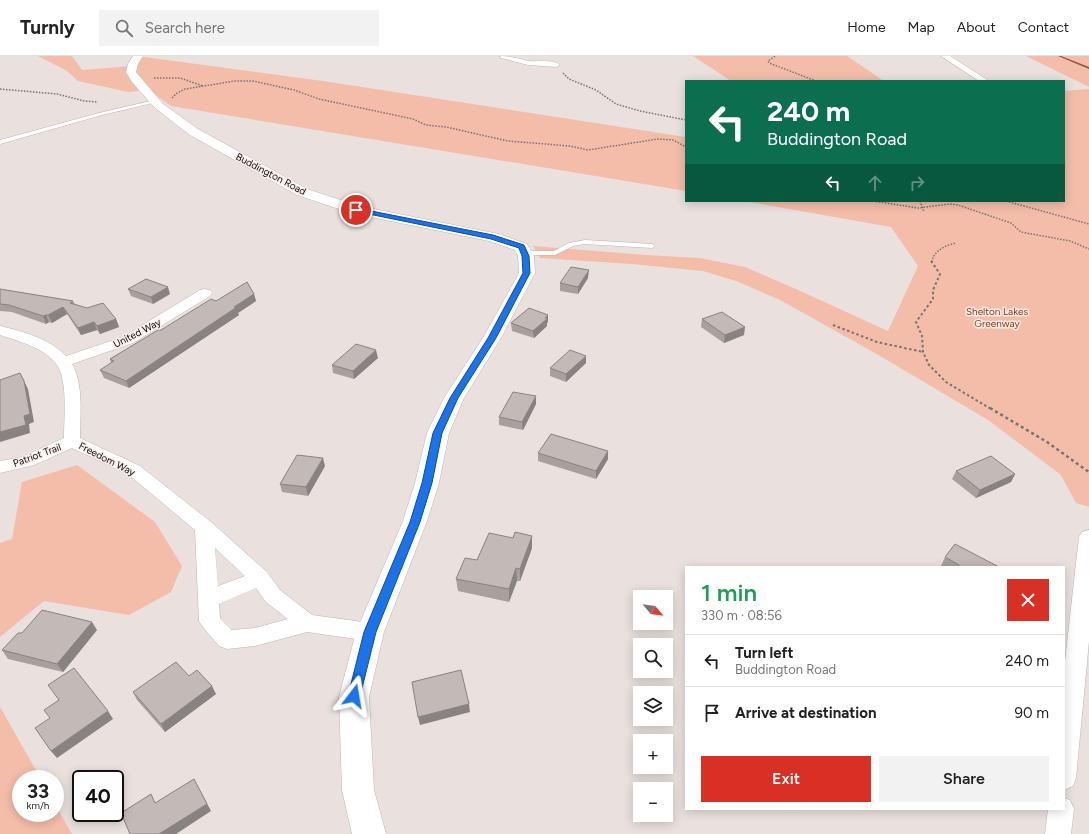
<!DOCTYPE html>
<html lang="en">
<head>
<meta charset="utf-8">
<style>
	:root { --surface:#fff; --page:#f2f2f2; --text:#222; --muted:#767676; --line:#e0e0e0; --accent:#d93025 }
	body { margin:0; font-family:Figtree,sans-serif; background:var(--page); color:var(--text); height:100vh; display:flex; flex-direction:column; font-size:15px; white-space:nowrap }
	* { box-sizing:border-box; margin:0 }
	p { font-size:13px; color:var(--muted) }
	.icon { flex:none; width:22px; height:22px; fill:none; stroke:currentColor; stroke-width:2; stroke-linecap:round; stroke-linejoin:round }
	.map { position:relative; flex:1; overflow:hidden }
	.panel { position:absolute; left:685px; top:510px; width:380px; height:244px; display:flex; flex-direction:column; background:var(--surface); border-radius:0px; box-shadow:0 2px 10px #0003 }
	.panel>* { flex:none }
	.guide { position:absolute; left:685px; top:24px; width:380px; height:122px; border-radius:0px; box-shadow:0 2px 10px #0003; background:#0b6e4f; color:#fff; overflow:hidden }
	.needle { width:26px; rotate:119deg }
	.fabs { position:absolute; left:633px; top:534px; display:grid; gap:8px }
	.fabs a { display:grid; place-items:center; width:40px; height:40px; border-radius:0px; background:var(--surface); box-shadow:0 2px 10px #0003; font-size:20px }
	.speed { position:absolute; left:12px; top:714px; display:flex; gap:8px; font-size:20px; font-weight:700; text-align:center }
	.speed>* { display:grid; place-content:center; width:52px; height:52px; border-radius:50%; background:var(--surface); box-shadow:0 2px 10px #0003; line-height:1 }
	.speed small { font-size:10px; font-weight:400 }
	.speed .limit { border:2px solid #111; border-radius:6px; background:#fff; color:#111 }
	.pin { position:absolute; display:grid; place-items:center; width:34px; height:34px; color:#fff; margin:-17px; border:2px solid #fff; border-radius:50%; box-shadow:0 1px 4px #0007 }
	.me { position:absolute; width:44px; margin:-22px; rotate:14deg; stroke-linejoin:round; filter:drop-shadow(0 0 3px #0008) }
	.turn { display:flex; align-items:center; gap:14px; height:84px; padding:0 16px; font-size:18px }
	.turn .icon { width:52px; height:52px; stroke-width:2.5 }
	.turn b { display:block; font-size:28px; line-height:34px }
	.lanes { display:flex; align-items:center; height:38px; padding:0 16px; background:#0003; justify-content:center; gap:20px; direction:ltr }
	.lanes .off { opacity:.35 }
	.round { display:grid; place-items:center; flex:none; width:42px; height:42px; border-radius:0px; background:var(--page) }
	.headline { display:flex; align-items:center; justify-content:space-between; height:68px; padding:0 16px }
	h1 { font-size:24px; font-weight:600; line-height:30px; color:#1e9e55 }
	.cta { display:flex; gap:8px; margin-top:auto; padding:8px 16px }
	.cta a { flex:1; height:46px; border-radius:0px; background:var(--accent); color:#fff; font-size:16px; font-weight:600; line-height:46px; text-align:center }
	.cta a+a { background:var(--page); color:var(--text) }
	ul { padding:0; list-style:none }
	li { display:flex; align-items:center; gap:12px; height:52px; padding:0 16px; border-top:1px solid var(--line) }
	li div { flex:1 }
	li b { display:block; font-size:15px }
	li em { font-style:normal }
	header { display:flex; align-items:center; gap:24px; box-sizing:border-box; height:56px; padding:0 20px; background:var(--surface); border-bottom:1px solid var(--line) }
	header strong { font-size:19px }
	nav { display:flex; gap:22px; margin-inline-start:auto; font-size:14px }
	.search { width:280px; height:36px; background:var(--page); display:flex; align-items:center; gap:10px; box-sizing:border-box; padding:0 14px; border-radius:0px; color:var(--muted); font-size:15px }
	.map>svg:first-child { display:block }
</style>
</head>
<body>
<header>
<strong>Turnly</strong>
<div class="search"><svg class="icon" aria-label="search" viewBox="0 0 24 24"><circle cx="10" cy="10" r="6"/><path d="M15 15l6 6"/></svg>Search here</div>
<nav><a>Home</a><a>Map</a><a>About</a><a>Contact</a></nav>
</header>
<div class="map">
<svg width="1089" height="778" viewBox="0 0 1089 778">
	<rect width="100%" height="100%" fill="#eae1de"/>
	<!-- green -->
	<path fill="#f3bda9" d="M38 0H72L82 14 132 10 127 19 135 27 138 35 128 36 78 25 67 15Z
		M137 0 323 25 686 81V135L171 50C159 41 139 30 136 13 135 9 137 4 137 0Z
		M693 0H847L884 25H731Z
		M1026 0H1089V31Z
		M1089 33V451L1076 447 1061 419 988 364 875 297 780 244 736 225 703 215 632 208 540 202 533 190 646 199 700 202 745 211 796 233 888 275 918 210 891 171 744 145H1064V35Z
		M77 409 155 466 182 510 171 536 129 559 44 545 0 581V487L12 483 22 426Z
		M0 651 41 723H21V757H55V748L72 778H0Z"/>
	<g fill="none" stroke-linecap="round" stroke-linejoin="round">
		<!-- stream -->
		<path fill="#8e5844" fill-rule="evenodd" d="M1058 0H1061L1089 11V13Z"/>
		<defs>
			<path id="lane" d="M155 44H157V46L102 59 0 88V84L99 57Z
				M585 184 652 188 655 190 652 192 585 188 573 190 555 199H524L521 197 524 195H554L569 187Z"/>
			<path id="street" d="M500 0C511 0 519 3 529 5 538 6 553 3 560 9L556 11 528 9 501 2Z
				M941 0H950L989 25H979Z
				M205 233 210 234 212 237 210 240 133 287 72 308C84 329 80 359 80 382L140 410 211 466 267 516 280 534 312 559 370 567 378 570 381 576 378 582 370 585 307 576 255 590 227 593 219 590 203 571 199 565 195 474 128 418 72 392 34 409 0 417V405L22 401 64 382C64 363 68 325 57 309 45 292 19 285 0 279V270C22 275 50 283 66 300L123 281 200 234ZM215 492 245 520 218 530ZM256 532 266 546 288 563 255 572 232 574 220 562 219 548Z
				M1089 474V585L1076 722 1073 730 1064 734V614L1079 481 1082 476Z
				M1064 742 1070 744 1074 753 1071 778H1045L1048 753H1064Z"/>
			<path id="secondary" d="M133 0H143L138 8 136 16 163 48 198 73 307 133 359 150 499 178 527 188 534 200 535 217 501 282 464 342 449 377 439 427 427 465 384 576 369 641 374 734 386 778H352L342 734 339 641 356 576 403 465 415 427 427 377 444 342 483 282 519 217 518 200 515 194 489 185 351 157 297 139 190 79 155 52 132 26 126 16 128 8Z"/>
		</defs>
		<!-- lane casing -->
		<use href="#lane" stroke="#beb5b2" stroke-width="1"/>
		<!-- street casing -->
		<use href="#street" stroke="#beb5b2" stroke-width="1"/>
		<!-- secondary casing -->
		<use href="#secondary" stroke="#beb5b2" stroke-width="1"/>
		<!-- path-far2 -->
		<path stroke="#787270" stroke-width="1.5" stroke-dasharray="1.5 1.5" stroke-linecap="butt" d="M775 0 768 5 769 7 816 25
			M563 17 569 23 596 34 616 48 640 55 686 64
			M154 22H180L203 30
			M0 33 57 38 84 45 98 46
			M172 42 177 37 185 33 235 25H253L294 34 319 43 413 63 426 69 446 71 508 85 570 90 588 94 658 83 673 84 686 91
			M849 145H865
			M873 145 918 152 950 148 958 149 1011 167 1021 176 1070 185 1089 193
			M920 145 924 156
			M1006 145 1089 168
			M932 206C933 195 946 189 956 187"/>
		<!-- path-far1 -->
		<path stroke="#787270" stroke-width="2" stroke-dasharray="2.5 2.5" stroke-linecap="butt" d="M931 205 940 218 933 234V243L916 266 922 280 923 296 929 309 946 326 991 353
			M833 269 877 286 923 296"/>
		<!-- path -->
		<path stroke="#787270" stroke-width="2.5" stroke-dasharray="3 3" stroke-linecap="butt" d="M990 352 1047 386 1089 416"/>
		<!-- lane -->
		<use href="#lane" fill="#fff" fill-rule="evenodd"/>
		<!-- street -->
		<use href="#street" fill="#fff" fill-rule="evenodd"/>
		<!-- secondary -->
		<use href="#secondary" fill="#fff" fill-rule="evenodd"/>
	</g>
	<!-- wall -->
	<path fill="#a8a09d" d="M588 222 578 238 560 235V227Z
		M0 233 73 245 75 248 116 263 119 271 100 278 97 274 81 279 67 258 52 267 49 266 46 268 12 256 0 255Z
		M128 233 170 238 153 248 131 240Z
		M254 238 256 245 238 257 239 259 129 332 104 322 100 314 111 307 110 303 161 274Z
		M548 259V266L547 267V270L534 282 512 275 511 267Z
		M702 263 744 279 724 287 701 271Z
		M378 302 354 323 333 317 332 309Z
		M586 307 566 326 550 320V312Z
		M536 340V348L523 374 499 369V361Z
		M608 395V403L596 423 538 405V397Z
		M325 410 308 440 282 436 280 428Z
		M956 415 1015 418 1011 426 976 442 952 423Z
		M532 492 520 525H517L509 546 458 535 456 523Z
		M945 501 999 511H943L941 510Z
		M97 574 63 616 8 603 2 594 22 577Z
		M189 620 216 638 165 676 137 644 133 636Z"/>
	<!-- shaded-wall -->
	<path fill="#888280" d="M589 214 588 222 578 238V231Z
		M168 231 170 238 153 248 151 241Z
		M254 238 256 245 238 257 239 259 129 332 126 325 234 251Z
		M63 251 67 258 52 267 48 259Z
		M46 259 49 266 46 268 43 260Z
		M548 259V266L547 267V270L534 282 533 275Z
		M116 263 119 271 100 278 97 270Z
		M94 266 97 274 81 279 78 272Z
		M745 271 744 279 724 287 725 279Z
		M376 294 378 302 354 323 353 315Z
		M586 300V307L566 326V318Z
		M20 317 28 333 34 366 29 368 30 377 0 386V376L24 360Z
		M536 340V348L523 374 522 366Z
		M608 395V403L596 423V415Z
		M323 402 325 410 308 440 306 431Z
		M1015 418 1011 426 976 442 980 434Z
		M532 480V492L520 525V513Z
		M516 512 517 525 509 546V533Z
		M92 566 97 574 63 616 57 608Z
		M212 630 216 638 165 676 161 668Z
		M469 648 470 656 420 669 418 661Z
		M108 655 113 663 57 702 51 695Z
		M194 723 211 755 176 778H159Z"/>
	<!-- building -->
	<path fill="#c3bab7" stroke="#888280" d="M571 211 589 214 578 231 560 227Z
		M146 223 168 231 151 241 128 233Z
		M247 226 254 238 234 251H237L126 325 100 314 114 305 110 303 158 274H161L211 243 216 245Z
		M0 233 73 245 70 247 87 252 103 247 116 263 97 270 94 266 78 272 63 251 48 259H46L43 260 9 249 0 248Z
		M529 252 548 259 545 262H548L533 275 511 267Z
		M722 256 745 271 725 279 702 263Z
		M356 288 376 294 353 315 332 309Z
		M570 294 586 300 566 318 550 312Z
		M20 317 24 325 30 358 24 360 26 369 0 376V324Z
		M513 336 536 340 522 366 499 361Z
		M551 378 608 395 596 415 538 397Z
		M297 399 323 402 306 431 280 428Z
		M991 400 1015 418 980 434 956 415Z
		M515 476 532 480 520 513 516 512 509 533 456 523 465 502 477 504 489 477 513 482Z
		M955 488 999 511H958L959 509 945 501Z
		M42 554 92 566 57 608 2 594 18 577H22Z
		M176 606 189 620 197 614 212 630 161 668 133 636Z
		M74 612 108 655 51 695 35 672 50 662 44 654 59 644 48 629Z
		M461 614 469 648 418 661 412 626Z
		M194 723 207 748 159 778H130L121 757 151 738 155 747Z"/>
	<!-- route -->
	<path fill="#1a73e8" stroke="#114b97" d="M356 152 493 179 524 189 529 200 530 217 496 282 458 342 442 377 432 427 420 466 376 576 360 640 358 644 354 646 350 644 348 640 364 576 410 466 422 427 433 377 450 342 488 282 523 217 522 200 519 192 491 183 354 155V153Z"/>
	<g text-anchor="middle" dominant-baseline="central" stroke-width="3" stroke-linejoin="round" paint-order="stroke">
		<!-- street labels -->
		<g font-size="10" fill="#0e0b0a" stroke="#f7eeeb">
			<text transform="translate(271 118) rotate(28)">Buddington Road</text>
			<text transform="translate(137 277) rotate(-27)">United Way</text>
			<text transform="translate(37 399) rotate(-20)">Patriot Trail</text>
			<text transform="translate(107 403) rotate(27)">Freedom Way</text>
		</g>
		<!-- park labels -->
		<g font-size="10" fill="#8f3408" stroke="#f7eeeb">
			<text x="997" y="255">Shelton Lakes<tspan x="997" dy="12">Greenway</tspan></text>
		</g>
	</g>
</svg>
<div class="fabs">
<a><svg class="needle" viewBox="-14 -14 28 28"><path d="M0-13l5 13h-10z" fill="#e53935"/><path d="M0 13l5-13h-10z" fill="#767676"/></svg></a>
<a><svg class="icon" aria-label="search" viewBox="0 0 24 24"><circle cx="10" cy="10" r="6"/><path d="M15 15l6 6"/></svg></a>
<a><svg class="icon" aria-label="layers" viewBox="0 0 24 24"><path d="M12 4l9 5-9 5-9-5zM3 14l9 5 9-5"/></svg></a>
<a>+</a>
<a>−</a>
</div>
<div class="speed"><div>33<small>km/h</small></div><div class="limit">40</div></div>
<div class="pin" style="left:356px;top:154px;background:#d93025"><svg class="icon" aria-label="arrive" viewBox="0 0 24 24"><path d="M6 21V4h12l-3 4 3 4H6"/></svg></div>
<svg class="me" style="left:354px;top:640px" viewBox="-20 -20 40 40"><path d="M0-17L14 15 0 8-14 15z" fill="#1a73e8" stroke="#fff" stroke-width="4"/></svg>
<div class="guide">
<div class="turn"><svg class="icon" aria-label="left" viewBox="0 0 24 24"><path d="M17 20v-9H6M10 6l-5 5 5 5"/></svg><div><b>240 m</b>Buddington Road</div></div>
<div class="lanes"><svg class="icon" aria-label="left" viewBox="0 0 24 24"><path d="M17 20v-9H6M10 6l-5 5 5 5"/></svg><svg class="icon off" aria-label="ahead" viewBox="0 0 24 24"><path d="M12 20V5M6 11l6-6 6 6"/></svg><svg class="icon off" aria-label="right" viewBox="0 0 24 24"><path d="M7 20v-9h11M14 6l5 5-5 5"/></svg></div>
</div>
<section class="panel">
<div class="headline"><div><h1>1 min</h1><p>330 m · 08:56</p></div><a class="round" style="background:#d93025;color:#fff"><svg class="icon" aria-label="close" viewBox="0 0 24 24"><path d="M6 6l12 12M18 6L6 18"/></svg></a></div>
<ul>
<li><svg class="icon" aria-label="left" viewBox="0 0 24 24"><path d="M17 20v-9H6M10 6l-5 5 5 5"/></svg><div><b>Turn left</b><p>Buddington Road</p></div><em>240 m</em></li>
<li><svg class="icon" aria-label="arrive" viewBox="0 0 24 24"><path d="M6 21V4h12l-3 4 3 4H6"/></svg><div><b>Arrive at destination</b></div><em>90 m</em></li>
</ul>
<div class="cta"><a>Exit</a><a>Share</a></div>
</section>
</div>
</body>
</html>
